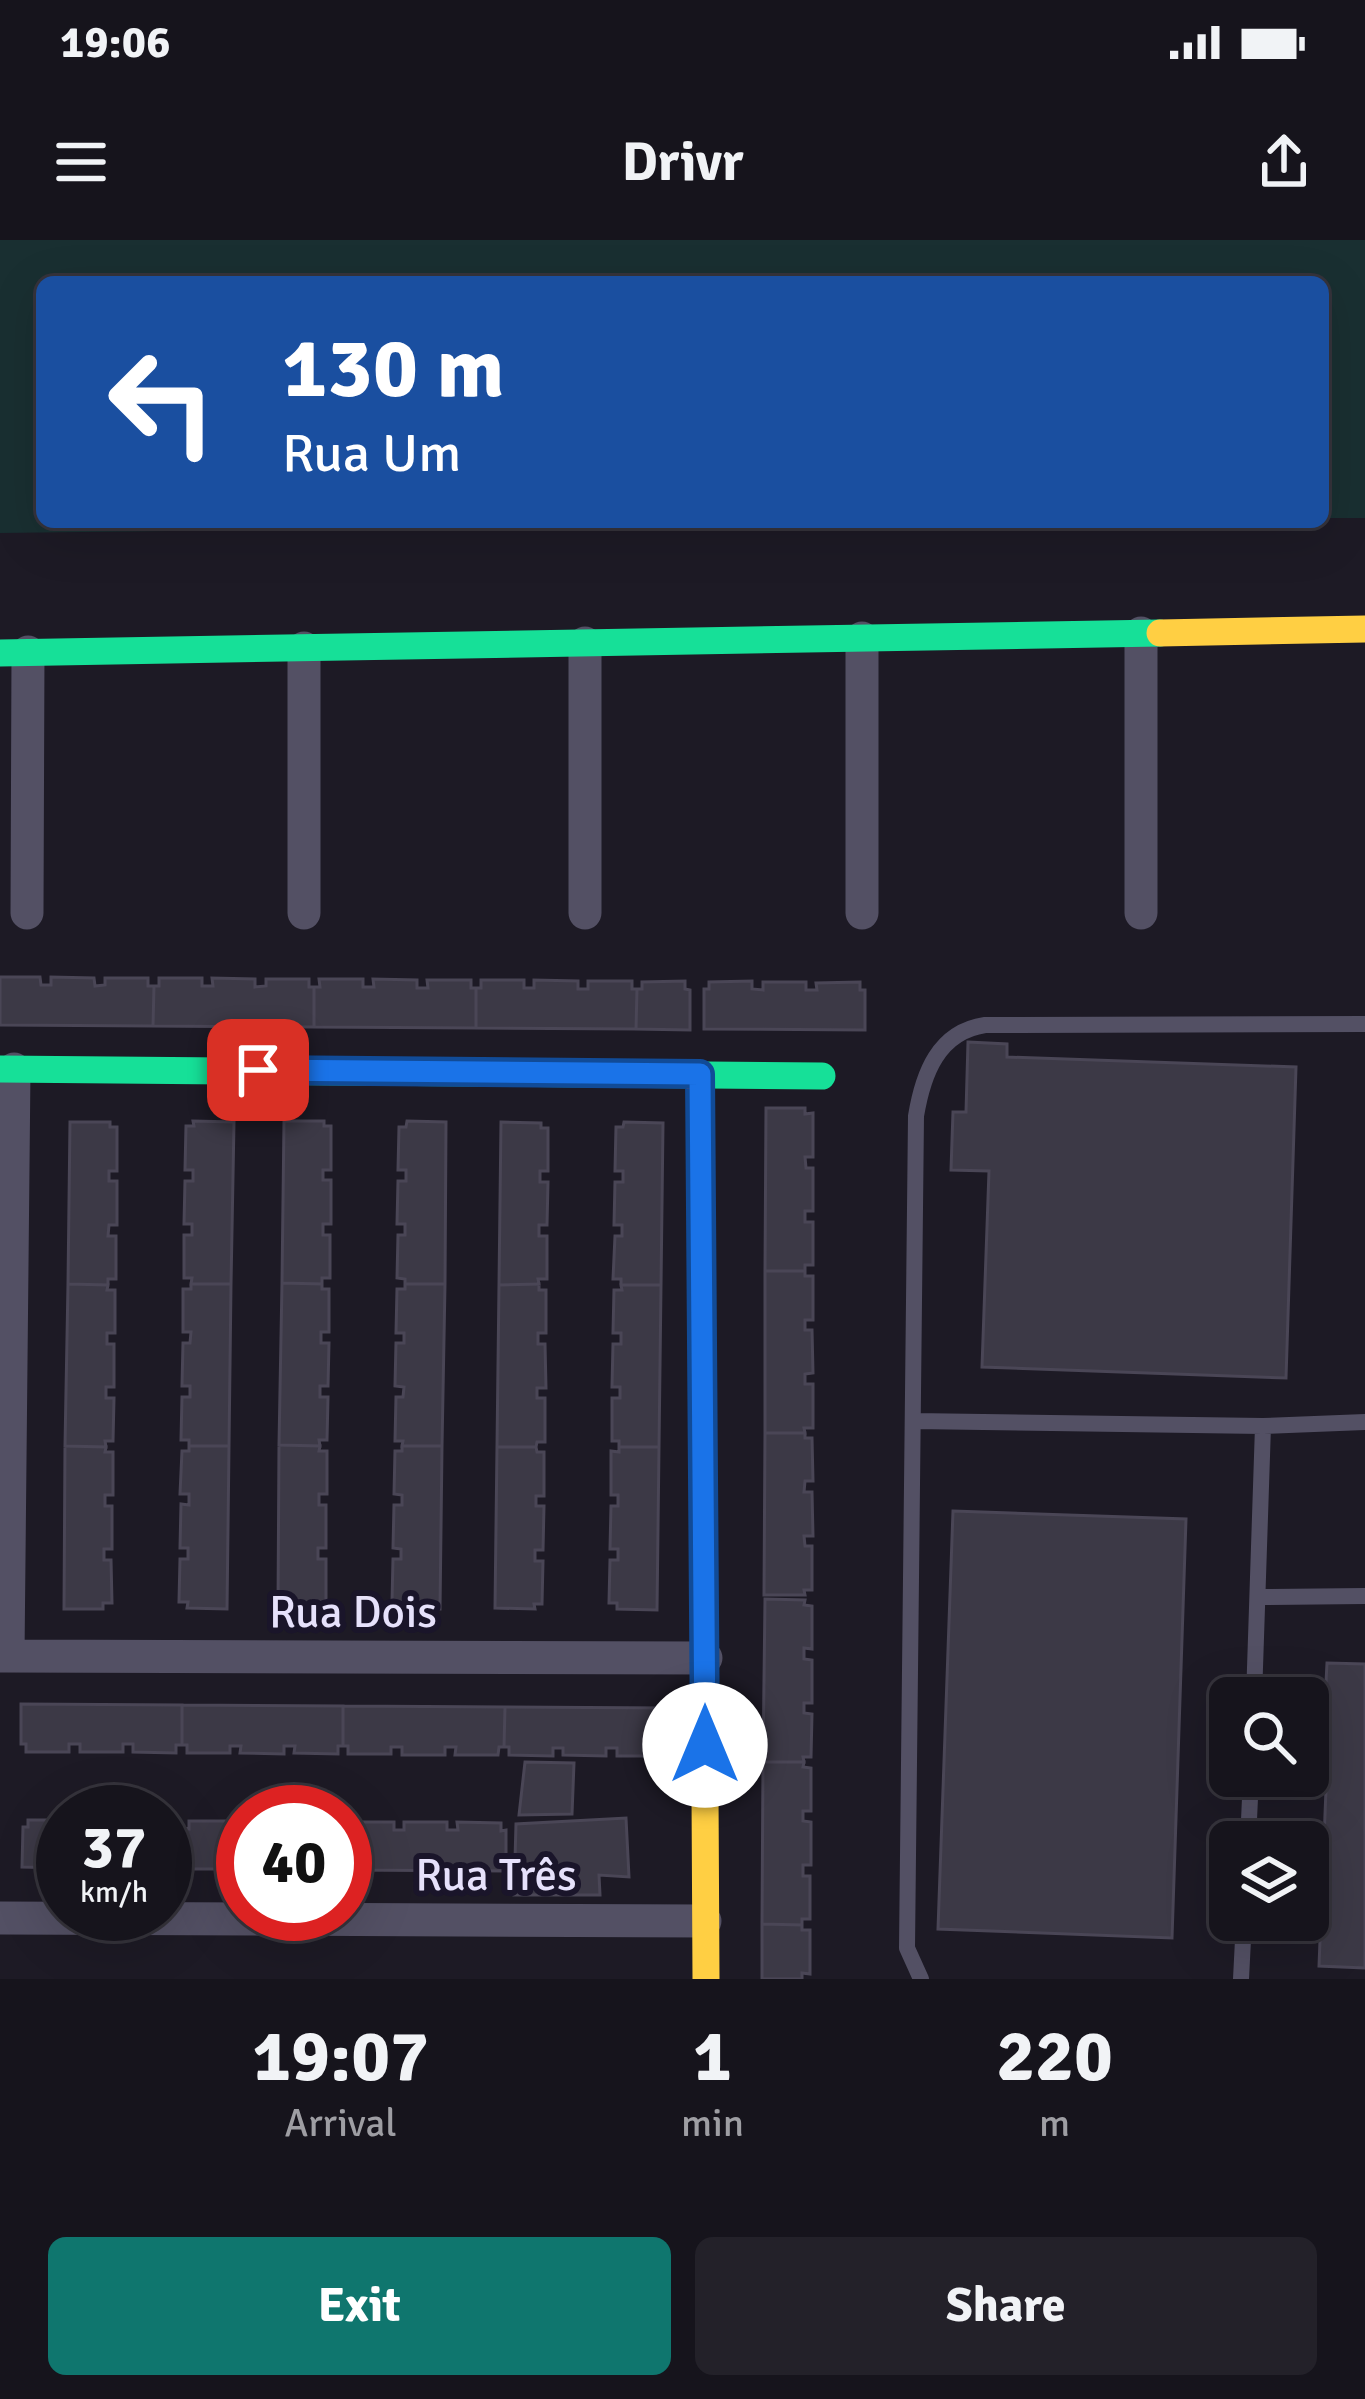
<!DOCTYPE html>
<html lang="en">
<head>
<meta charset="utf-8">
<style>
	:root { --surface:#16141c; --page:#232129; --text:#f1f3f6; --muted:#9e9ea3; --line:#35333b; --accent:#0f766e }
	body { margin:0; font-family:Signika,sans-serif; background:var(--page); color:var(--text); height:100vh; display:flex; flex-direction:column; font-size:45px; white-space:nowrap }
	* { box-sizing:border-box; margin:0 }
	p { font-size:39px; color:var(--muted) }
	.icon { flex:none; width:66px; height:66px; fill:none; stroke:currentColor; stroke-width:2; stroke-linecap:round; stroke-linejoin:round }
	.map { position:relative; height:1739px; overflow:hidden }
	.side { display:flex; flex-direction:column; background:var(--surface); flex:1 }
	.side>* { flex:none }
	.guide { position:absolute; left:36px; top:36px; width:1293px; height:252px; border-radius:18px; box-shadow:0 12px 48px #0002,0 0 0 3px var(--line); background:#1a4fa0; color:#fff; overflow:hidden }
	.buttons { position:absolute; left:1209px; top:1437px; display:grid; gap:24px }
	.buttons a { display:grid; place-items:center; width:120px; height:120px; border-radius:18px; background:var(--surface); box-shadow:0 12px 48px #0002,0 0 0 3px var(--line); font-size:60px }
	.speed { position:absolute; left:36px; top:1545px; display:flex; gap:24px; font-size:60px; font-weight:700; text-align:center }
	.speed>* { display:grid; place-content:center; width:156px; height:156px; border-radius:50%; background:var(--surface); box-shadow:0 12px 48px #0002,0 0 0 3px var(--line); line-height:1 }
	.speed small { font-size:30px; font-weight:400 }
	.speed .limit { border:18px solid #d22; background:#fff; color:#111 }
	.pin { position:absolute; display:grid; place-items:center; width:102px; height:102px; color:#fff; margin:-51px; border-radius:24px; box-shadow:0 6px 18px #0006 }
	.me { position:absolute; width:132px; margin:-66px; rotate:0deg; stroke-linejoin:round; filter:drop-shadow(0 0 9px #0008) }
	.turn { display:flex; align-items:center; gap:42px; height:252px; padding:0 48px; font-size:54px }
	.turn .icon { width:156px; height:156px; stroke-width:2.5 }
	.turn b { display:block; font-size:84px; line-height:102px }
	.eta { display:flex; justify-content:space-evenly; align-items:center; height:204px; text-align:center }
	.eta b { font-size:72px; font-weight:700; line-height:84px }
	.cta { display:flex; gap:24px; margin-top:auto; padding:24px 48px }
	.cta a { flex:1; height:138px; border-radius:18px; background:var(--accent); color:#fff; font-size:48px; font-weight:700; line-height:138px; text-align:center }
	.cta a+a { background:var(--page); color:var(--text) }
	.status { display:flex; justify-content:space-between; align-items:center; height:84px; padding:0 60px; background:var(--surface); direction:ltr }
	.status svg { height:33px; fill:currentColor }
	header { display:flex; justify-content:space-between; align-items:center; height:156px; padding:0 48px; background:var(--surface); font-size:54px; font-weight:700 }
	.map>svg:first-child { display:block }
</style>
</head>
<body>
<div class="status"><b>19:06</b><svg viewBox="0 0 49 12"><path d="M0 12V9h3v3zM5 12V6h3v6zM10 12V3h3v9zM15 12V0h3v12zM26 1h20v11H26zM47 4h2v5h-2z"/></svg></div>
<header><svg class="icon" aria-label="menu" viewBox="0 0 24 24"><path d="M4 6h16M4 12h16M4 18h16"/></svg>Drivr<svg class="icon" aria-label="share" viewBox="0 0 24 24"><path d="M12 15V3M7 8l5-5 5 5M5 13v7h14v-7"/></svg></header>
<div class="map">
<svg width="1365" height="1739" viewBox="0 0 1365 1739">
	<rect width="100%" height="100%" fill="#1d1a25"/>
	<!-- green -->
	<path fill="#192f31" d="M0 0H1365V278H1323V42H42V282H978L0 293Z"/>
	<!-- building -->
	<path fill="#3c3946" stroke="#4a4656" stroke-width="3" d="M0 737H40L41 745H51V737L94 738 95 746 105 745V738H148V746H154L153 786 0 785Z
		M159 738H202V746H213L212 738 255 739V747L266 746V739H309V747H314V787L153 786 154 746H159Z
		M319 739H363V747H374L373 739 417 740V748H428L427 740H471V748H476V788L314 787V747H320Z
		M481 740H524V748H534V740L578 741V749H588V741H632V749H637L636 789 476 788V748H481Z
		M685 741V749L690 750V790L636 789 637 749H642V742Z
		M752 741V749L763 750V742H806V750H817L816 743 860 742V750H865V790L704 789V749H709V742Z
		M968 802 1007 804V817L1296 827 1286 1138 982 1127 989 931 951 930 953 872H966Z
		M766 868H805V874L813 873V917H805L806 928H813V971H805V982H813V1025H805V1031H765Z
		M193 881 234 882 231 1044H191L192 1038H184V995H192V984H184L185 941H193V930H185L186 886H194Z
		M284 881H324V886H331V930H323V940H331V984H323V995H330V1038H322V1044L282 1043Z
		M407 881 446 882 445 1044H405V1039L397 1038 398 995H405V984H397L398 941H406V930H398L399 887H406Z
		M70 882H110V887H117V931H109V941H117V985H109L108 996H116V1039H108V1045L68 1044Z
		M501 882 541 883V888H548V931H540V942H548L547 985H539V996H547V1039H538L539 1044 499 1045Z
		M624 882 663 883 661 1045H621V1039H613L615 996H622V985H614L615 942H623V931H615L616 887H623Z
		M765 1031H805V1036H813V1080H805V1090H812L813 1133 805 1134V1144H813V1188H804L805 1193H765Z
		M282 1043 322 1044V1049H329V1092H321V1103H329L328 1146H320V1157H328L327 1200H319L320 1206 279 1205Z
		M68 1044 108 1045 107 1050H115V1093H107V1104H114V1147H106V1158H114L113 1201H105L106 1207 65 1206Z
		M191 1044H231L229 1206H189V1200H181L182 1157H190V1146H182L183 1103H190L191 1092H183V1049H191Z
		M405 1044H445L442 1206H402L403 1201H395L396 1157H403L404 1147 395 1146 396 1103H404V1093H396L397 1049H405Z
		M539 1044V1050H546V1093H538V1104H545L546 1148H537V1158H545V1202H537L536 1207H497L499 1045Z
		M621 1045H661L659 1207H619V1201H612V1158H620V1147H612L613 1104H621V1093H613L614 1050H622Z
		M765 1193H805V1198H812L813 1241H805L804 1252H812L813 1296H804L805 1306H812V1350H804L805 1355H764Z
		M279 1205 320 1206 319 1211H327V1254H319V1265H326V1308H318V1319H326V1362H318L317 1367 278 1368Z
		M65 1206 106 1207 105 1212H113V1255H105V1266H112V1309H104V1320H111L112 1363H103V1369H64Z
		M189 1206H229L227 1369 187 1368 188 1362H179L180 1319H188V1308H180L181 1264 189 1265V1254H180L182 1211H189Z
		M402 1206H442L440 1369 401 1368 400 1363 392 1362 393 1319H401V1309L393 1308 394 1265H402V1255L394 1254 395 1211H402Z
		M497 1207H536L537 1212H544V1256H536V1266H544L543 1310H535V1321H543L542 1364H534L535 1369 495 1368Z
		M619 1207H659L657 1370 617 1369V1363H609L610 1320H618V1309H610L611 1266H618V1255H611V1211L619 1212Z
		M953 1271 1186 1279 1172 1698 938 1689Z
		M765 1359 805 1360 804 1365 812 1366V1409L804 1408V1419L812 1420V1463H804V1473L812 1474 811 1517H803L804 1522H763Z
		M1327 1423 1365 1424V1728L1319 1726 1328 1499 1308 1498V1461L1325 1462Z
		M21 1464 182 1465V1505H176V1513L133 1512V1504H123V1512H80V1504H69V1512H26V1504H21Z
		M182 1465 343 1466V1506H338V1514L294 1513 295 1506H284V1514L240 1513 241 1506H230V1513H187V1505H182Z
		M343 1466 505 1467 504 1507H499L498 1515H455L456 1507H445V1515H402V1507H391V1514H348V1506H343Z
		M505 1467 666 1468 665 1509 660 1508V1516H617V1508H606V1516L563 1515V1508H553V1516L509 1515V1507H504Z
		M525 1522 574 1523 572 1574 519 1575Z
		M763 1522H804L803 1527 811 1528V1571H803V1581L811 1582V1625H803V1636H810V1679H802V1685L762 1684Z
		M626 1578 629 1637 599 1635 600 1655H514L516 1584Z
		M28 1580H63V1628L22 1627 23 1587H28Z
		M165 1580 178 1581 179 1589 184 1588V1629H165Z
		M189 1581H232V1589H243V1629H184V1588L189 1589Z
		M350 1582H394V1590H404V1582H447V1590H458L457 1582 501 1583V1591L506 1590V1631L345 1630V1589L351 1590Z
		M762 1684 802 1685V1690H810V1734L802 1733V1739H762Z"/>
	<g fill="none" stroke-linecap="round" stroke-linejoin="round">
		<!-- lane -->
		<path stroke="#535064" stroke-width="16" d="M914 1181 1263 1186 1365 1182
			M1259 1357 1365 1356
			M1254 1458 1263 1186
			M1248 1602 1251 1536
			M921 1739 907 1708 916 876C923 834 938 792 985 785L1365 784
			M1241 1739 1244 1680"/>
		<!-- street -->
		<path stroke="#535064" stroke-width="33" d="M1141 393V673
			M862 398V673
			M27 673 28 412
			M304 673V408
			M585 673V403
			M0 1416 706 1418
			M8 1416 14 829
			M0 1678 705 1681"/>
		<!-- fast -->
		<path stroke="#16e098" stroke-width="27" d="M0 413 1160 393
			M0 829 822 836"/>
		<!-- slow -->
		<path stroke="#ffcf43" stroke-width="27" d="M1160 393 1365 389
			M704 1367 706 1739"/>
		<!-- jam -->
		<path stroke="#f24e42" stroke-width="27" d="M700 834 704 1367"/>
	</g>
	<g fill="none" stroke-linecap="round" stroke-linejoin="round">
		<defs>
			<path id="route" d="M258 830 700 834 705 1505"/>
		</defs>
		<!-- route casing -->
		<use href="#route" stroke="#114b97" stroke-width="30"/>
		<!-- route -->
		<use href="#route" stroke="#1a73e8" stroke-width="21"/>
	</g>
	<g text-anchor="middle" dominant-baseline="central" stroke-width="12" stroke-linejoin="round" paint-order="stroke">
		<!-- street labels -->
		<g font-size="45" fill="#e6e1fb" stroke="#1a152a">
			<text x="353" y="1372">Rua Dois</text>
			<text x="496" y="1635">Rua Três</text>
		</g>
	</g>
</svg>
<div class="buttons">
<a><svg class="icon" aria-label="search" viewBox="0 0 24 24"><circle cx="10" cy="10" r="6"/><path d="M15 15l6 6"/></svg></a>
<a><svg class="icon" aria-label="layers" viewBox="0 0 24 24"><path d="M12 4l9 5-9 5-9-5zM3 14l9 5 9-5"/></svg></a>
</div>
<div class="speed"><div>37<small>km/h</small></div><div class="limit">40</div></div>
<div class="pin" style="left:258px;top:830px;background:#d93025"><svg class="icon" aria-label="arrive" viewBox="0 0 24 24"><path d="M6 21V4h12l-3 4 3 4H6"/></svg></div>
<svg class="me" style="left:705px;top:1505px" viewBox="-20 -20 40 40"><circle r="19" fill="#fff"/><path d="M0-13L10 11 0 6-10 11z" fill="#1a73e8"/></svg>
<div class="guide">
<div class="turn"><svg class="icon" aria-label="left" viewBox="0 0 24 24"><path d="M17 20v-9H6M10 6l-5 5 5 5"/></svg><div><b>130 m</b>Rua Um</div></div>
</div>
</div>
<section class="side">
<div class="eta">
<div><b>19:07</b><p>Arrival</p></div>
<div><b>1</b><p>min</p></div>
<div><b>220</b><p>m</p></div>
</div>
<div class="cta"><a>Exit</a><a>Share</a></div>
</section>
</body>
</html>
